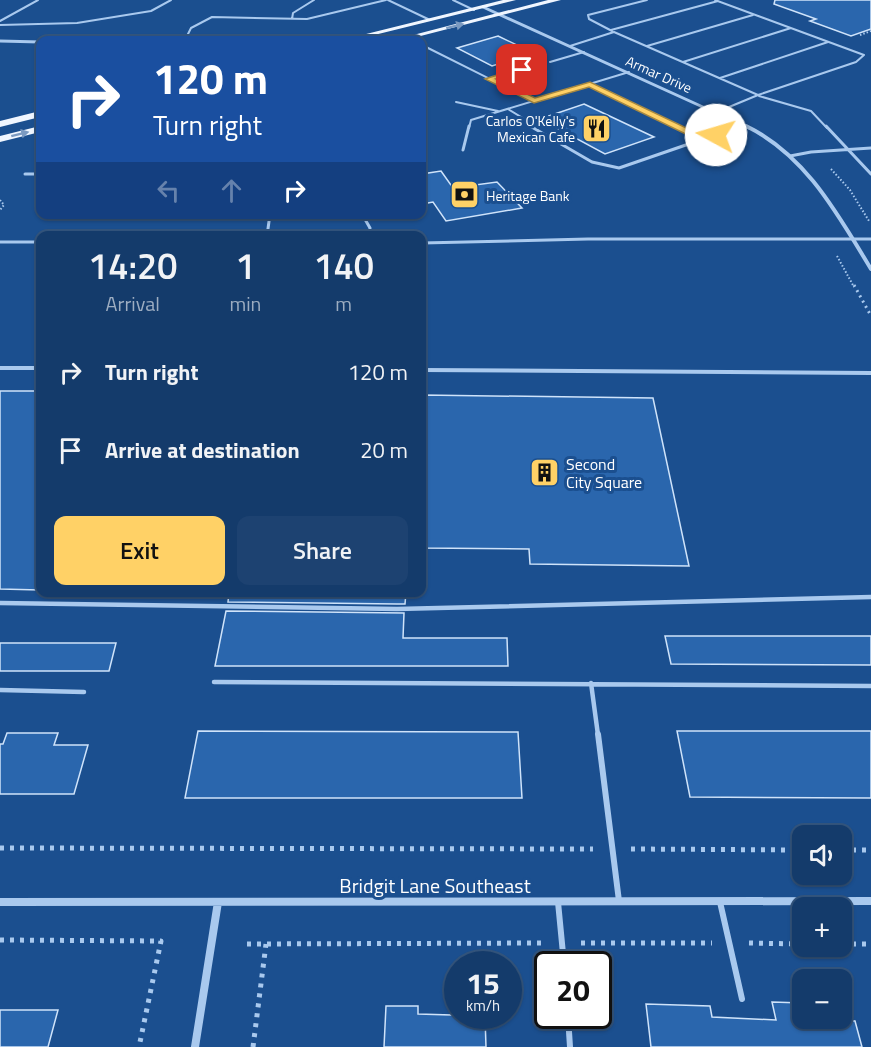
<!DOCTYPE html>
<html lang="en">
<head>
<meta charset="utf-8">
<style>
	:root { --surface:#143b6b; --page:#1d4271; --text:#f1f3f6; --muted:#9dadc1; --line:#33557e; --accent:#ffd166 }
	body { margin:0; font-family:"Titillium Web",sans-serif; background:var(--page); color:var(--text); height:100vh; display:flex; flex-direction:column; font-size:22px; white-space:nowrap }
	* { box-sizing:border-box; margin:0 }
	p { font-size:20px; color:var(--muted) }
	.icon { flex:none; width:33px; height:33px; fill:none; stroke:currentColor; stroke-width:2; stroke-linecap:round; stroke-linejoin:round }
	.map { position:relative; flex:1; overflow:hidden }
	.panel { position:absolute; left:36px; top:231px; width:390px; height:366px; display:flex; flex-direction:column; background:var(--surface); border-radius:12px; box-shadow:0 2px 4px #0004,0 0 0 2px var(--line) }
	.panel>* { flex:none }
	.top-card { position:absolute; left:36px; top:36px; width:390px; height:183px; border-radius:12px; box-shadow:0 2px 4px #0004,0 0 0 2px var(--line); background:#1a4fa0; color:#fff; overflow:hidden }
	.tools { position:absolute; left:792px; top:825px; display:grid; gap:12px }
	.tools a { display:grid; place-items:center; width:60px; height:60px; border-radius:12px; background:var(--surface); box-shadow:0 2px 4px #0004,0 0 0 2px var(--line); font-size:30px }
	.speed { position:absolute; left:444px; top:951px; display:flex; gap:12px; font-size:30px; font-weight:700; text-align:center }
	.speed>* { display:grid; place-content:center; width:78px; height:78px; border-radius:50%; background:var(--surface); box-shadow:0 2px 4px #0004,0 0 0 2px var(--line); line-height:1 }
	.speed small { font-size:15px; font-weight:400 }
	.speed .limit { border:3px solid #111; border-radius:9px; background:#fff; color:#111 }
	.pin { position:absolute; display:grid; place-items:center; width:51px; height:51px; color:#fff; margin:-26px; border-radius:12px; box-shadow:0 3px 9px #0006 }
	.me { position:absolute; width:66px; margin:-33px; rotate:276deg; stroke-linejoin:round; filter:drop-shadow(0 0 4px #0008) }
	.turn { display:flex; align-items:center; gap:21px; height:126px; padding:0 18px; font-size:27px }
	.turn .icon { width:78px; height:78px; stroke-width:2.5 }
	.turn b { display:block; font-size:42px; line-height:51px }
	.lanes { display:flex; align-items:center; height:57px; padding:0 18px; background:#0003; justify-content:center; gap:30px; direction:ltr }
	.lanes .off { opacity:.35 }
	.eta { display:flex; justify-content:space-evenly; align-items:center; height:102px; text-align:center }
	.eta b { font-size:36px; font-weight:600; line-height:42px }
	.cta { display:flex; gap:12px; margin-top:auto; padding:12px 18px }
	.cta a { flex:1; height:69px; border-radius:12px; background:var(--accent); color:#111; font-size:24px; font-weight:600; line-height:69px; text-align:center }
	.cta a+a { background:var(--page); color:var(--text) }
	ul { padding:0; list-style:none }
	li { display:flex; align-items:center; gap:18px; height:78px; padding:0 18px }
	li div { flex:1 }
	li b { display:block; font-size:22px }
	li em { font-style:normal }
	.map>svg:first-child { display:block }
</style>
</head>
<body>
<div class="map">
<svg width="871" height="1047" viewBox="0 0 871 1047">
	<rect width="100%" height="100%" fill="#1b4f8f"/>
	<!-- building -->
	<path fill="#2a66ad" stroke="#cfe3fa" stroke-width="1.5" d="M775 0H871V29L851 36 810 21 816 19 774 4Z
		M498 36 540 56 503 67 498 64 492 66 457 48Z
		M584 104 654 137 605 154 540 119Z
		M441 171 453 188 497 182 522 208 446 221 433 202 422 204V174Z
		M0 391H40V590L0 589Z
		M422 395 653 398 689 566 530 564 529 549 422 548Z
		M229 592H406L405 604H397L228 602Z
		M226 611 404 613 403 638H507L508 666H215Z
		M665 636H871V665L671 664Z
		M0 643H116L109 671H0Z
		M198 731 518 732 522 798H185Z
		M677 731H871V798L690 797Z
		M7 733H58L54 745H88L74 794H0V744H3Z
		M772 1002 802 1003V1018H842V1020L855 1021 862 1047H651L646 1004 710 1006 712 1017 776 1020Z
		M386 1006H418V1014L485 1016 486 1047H384Z
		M0 1010H58L48 1047H0Z"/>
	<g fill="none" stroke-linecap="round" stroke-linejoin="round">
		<!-- path-far2 -->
		<path stroke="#a9c9ee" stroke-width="2" stroke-dasharray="1.5 2" stroke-linecap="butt" d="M860 35 871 31
			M299 40 310 38
			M831 169 850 190 869 221
			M0 200 4 205 0 210
			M837 256 854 287"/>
		<!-- path-far1 -->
		<path stroke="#a9c9ee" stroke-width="3" stroke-dasharray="2 4" stroke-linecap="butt" d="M854 285 871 316"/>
		<!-- path -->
		<path stroke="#a9c9ee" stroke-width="5" stroke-dasharray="4 6" stroke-linecap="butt" d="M0 848 593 849
			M631 849 802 850
			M842 850H871
			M0 940 161 941 139 1047
			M581 943H712
			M749 943 802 944
			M247 944 544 943
			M842 944H871
			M253 1047 266 944"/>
		<!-- lane-far4 -->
		<path stroke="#a9c9ee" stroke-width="2" d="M388 0 430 20
			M453 0 474 10
			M715 0 864 55 856 62 758 95
			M292 19 293 13 314 0
			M0 21 38 0
			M0 25 77 23 151 11 171 0
			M611 30 718 1
			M612 31 589 19 588 15 647 0
			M185 40 191 28 212 17 307 19 386 0
			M422 45 534 101
			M570 46 614 32 758 95 717 112
			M647 46 753 15
			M550 62 584 52
			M683 62 791 28
			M720 78 828 42
			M489 79 538 65
			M590 84 680 128
			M759 96 811 111 827 128
			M456 102 498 111
			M508 109 526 120 531 128
			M469 128 471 120 629 72
			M737 128 745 125"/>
		<!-- lane-far3 -->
		<path stroke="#a9c9ee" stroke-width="3" d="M530 126 592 162 619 168 741 126
			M677 126 703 139
			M826 126 871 174
			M463 150 469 126
			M790 156 811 152 871 148
			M25 174H40
			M362 214 370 228 369 236
			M267 236 270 214
			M0 242H40
			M422 243 588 239H871"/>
		<!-- lane-far2 -->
		<path stroke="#a9c9ee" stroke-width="4" d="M0 368H40
			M422 370 871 373"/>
		<!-- lane-far1 -->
		<path stroke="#a9c9ee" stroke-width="4.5" d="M0 603 397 609 871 597
			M214 682 871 686
			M591 683 598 735
			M0 690 84 692"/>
		<!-- lane -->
		<path stroke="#a9c9ee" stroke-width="6" d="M598 734 619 901
			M558 902 564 964
			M720 902 742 999
			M568 1016 570 1047"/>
		<!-- street-far2 -->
		<path stroke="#a9c9ee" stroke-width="3" d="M483 7 749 128
			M0 41 40 42"/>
		<!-- street-far1 -->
		<path stroke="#a9c9ee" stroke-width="4" d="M746 126C806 155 838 215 871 269"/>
		<!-- street -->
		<path stroke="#a9c9ee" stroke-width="8" d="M0 902 871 901
			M195 1047 218 902"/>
		<!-- primary -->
		<path fill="#f0f6ff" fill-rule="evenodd" d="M503 0H516L354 40H342Z
			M548 0H561L405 40H394Z
			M40 111V117L0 127V121Z
			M40 126V132L0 142V136Z"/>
	</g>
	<!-- one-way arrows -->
	<defs><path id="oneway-solid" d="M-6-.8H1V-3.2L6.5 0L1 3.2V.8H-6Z" transform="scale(1.5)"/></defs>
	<g fill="#7b9ac1">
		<use href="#oneway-solid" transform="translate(455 26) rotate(-14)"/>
		<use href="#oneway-solid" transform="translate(20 134) rotate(-14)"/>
	</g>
	<!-- route -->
	<path fill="#ffd166" stroke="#a68842" stroke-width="1.5" d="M522 67 524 68V71L496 79 535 98 590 82 703 136 716 132 720 135 700 141 589 87 534 103 485 79Z"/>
	<!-- icons -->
	<defs>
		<symbol id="restaurant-square" viewBox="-11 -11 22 22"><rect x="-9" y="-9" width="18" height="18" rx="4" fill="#ffd166" stroke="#1b4f8f"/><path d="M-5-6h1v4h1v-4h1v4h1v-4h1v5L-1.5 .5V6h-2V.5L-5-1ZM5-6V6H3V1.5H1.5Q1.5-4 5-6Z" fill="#111"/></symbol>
		<symbol id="bank-square" viewBox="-11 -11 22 22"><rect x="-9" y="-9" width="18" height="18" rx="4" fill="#ffd166" stroke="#1b4f8f"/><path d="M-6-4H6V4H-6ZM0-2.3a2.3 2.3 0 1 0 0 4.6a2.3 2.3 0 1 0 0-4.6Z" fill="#111"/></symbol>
		<symbol id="building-square" viewBox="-11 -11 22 22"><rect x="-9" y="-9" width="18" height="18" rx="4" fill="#ffd166" stroke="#1b4f8f"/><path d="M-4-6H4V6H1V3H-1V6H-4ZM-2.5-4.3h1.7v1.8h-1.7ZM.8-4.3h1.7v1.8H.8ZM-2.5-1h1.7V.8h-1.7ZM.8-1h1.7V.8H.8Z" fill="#111"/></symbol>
	</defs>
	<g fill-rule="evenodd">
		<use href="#restaurant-square" x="580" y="112" width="33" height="33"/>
		<use href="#bank-square" x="448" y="178" width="33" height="33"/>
		<use href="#building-square" x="528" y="456" width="33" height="33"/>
	</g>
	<g text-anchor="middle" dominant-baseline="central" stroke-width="6" stroke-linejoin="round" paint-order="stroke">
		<!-- far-street labels -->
		<g font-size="14" fill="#fff" stroke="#1b4f8f">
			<text transform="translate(659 74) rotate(24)">Armar Drive</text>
		</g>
		<!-- far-poi labels -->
		<g font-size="14" fill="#fff" stroke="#1b4f8f" text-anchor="end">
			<text x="575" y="120">Carlos O'Kelly's<tspan x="575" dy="16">Mexican Cafe</tspan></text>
			<text x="486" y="195" text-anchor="start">Heritage Bank</text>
		</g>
		<!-- poi labels -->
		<g font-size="16" fill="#fff" stroke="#1b4f8f" text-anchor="start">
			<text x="566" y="464">Second<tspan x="566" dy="18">City Square</tspan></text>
		</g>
		<!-- near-street labels -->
		<g font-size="20" fill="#fff" stroke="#1b4f8f">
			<text x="435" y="885">Bridgit Lane Southeast</text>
		</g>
	</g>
</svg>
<div class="tools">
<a><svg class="icon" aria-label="sound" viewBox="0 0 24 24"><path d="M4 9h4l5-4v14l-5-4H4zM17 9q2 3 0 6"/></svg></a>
<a>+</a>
<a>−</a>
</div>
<div class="speed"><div>15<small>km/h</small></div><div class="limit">20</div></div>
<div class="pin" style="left:522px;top:70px;background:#d93025"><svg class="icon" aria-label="arrive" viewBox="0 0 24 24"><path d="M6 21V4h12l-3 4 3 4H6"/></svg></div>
<svg class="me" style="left:716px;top:135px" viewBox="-20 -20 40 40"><circle r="19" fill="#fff"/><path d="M0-13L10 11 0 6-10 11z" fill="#ffd166"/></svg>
<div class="top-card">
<div class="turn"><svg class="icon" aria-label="right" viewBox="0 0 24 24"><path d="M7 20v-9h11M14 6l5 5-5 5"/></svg><div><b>120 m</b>Turn right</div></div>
<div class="lanes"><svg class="icon off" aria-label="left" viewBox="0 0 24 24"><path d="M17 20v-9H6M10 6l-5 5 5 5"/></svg><svg class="icon off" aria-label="ahead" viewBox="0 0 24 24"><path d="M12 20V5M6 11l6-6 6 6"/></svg><svg class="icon" aria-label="right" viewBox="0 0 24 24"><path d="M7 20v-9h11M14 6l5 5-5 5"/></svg></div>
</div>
<section class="panel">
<div class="eta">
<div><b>14:20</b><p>Arrival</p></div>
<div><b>1</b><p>min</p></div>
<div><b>140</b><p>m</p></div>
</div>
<ul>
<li><svg class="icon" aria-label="right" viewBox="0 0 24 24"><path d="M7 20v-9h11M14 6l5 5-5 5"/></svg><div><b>Turn right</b></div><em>120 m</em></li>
<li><svg class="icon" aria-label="arrive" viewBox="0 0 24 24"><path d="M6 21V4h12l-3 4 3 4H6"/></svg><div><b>Arrive at destination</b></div><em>20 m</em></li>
</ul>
<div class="cta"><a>Exit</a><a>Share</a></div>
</section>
</div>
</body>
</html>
